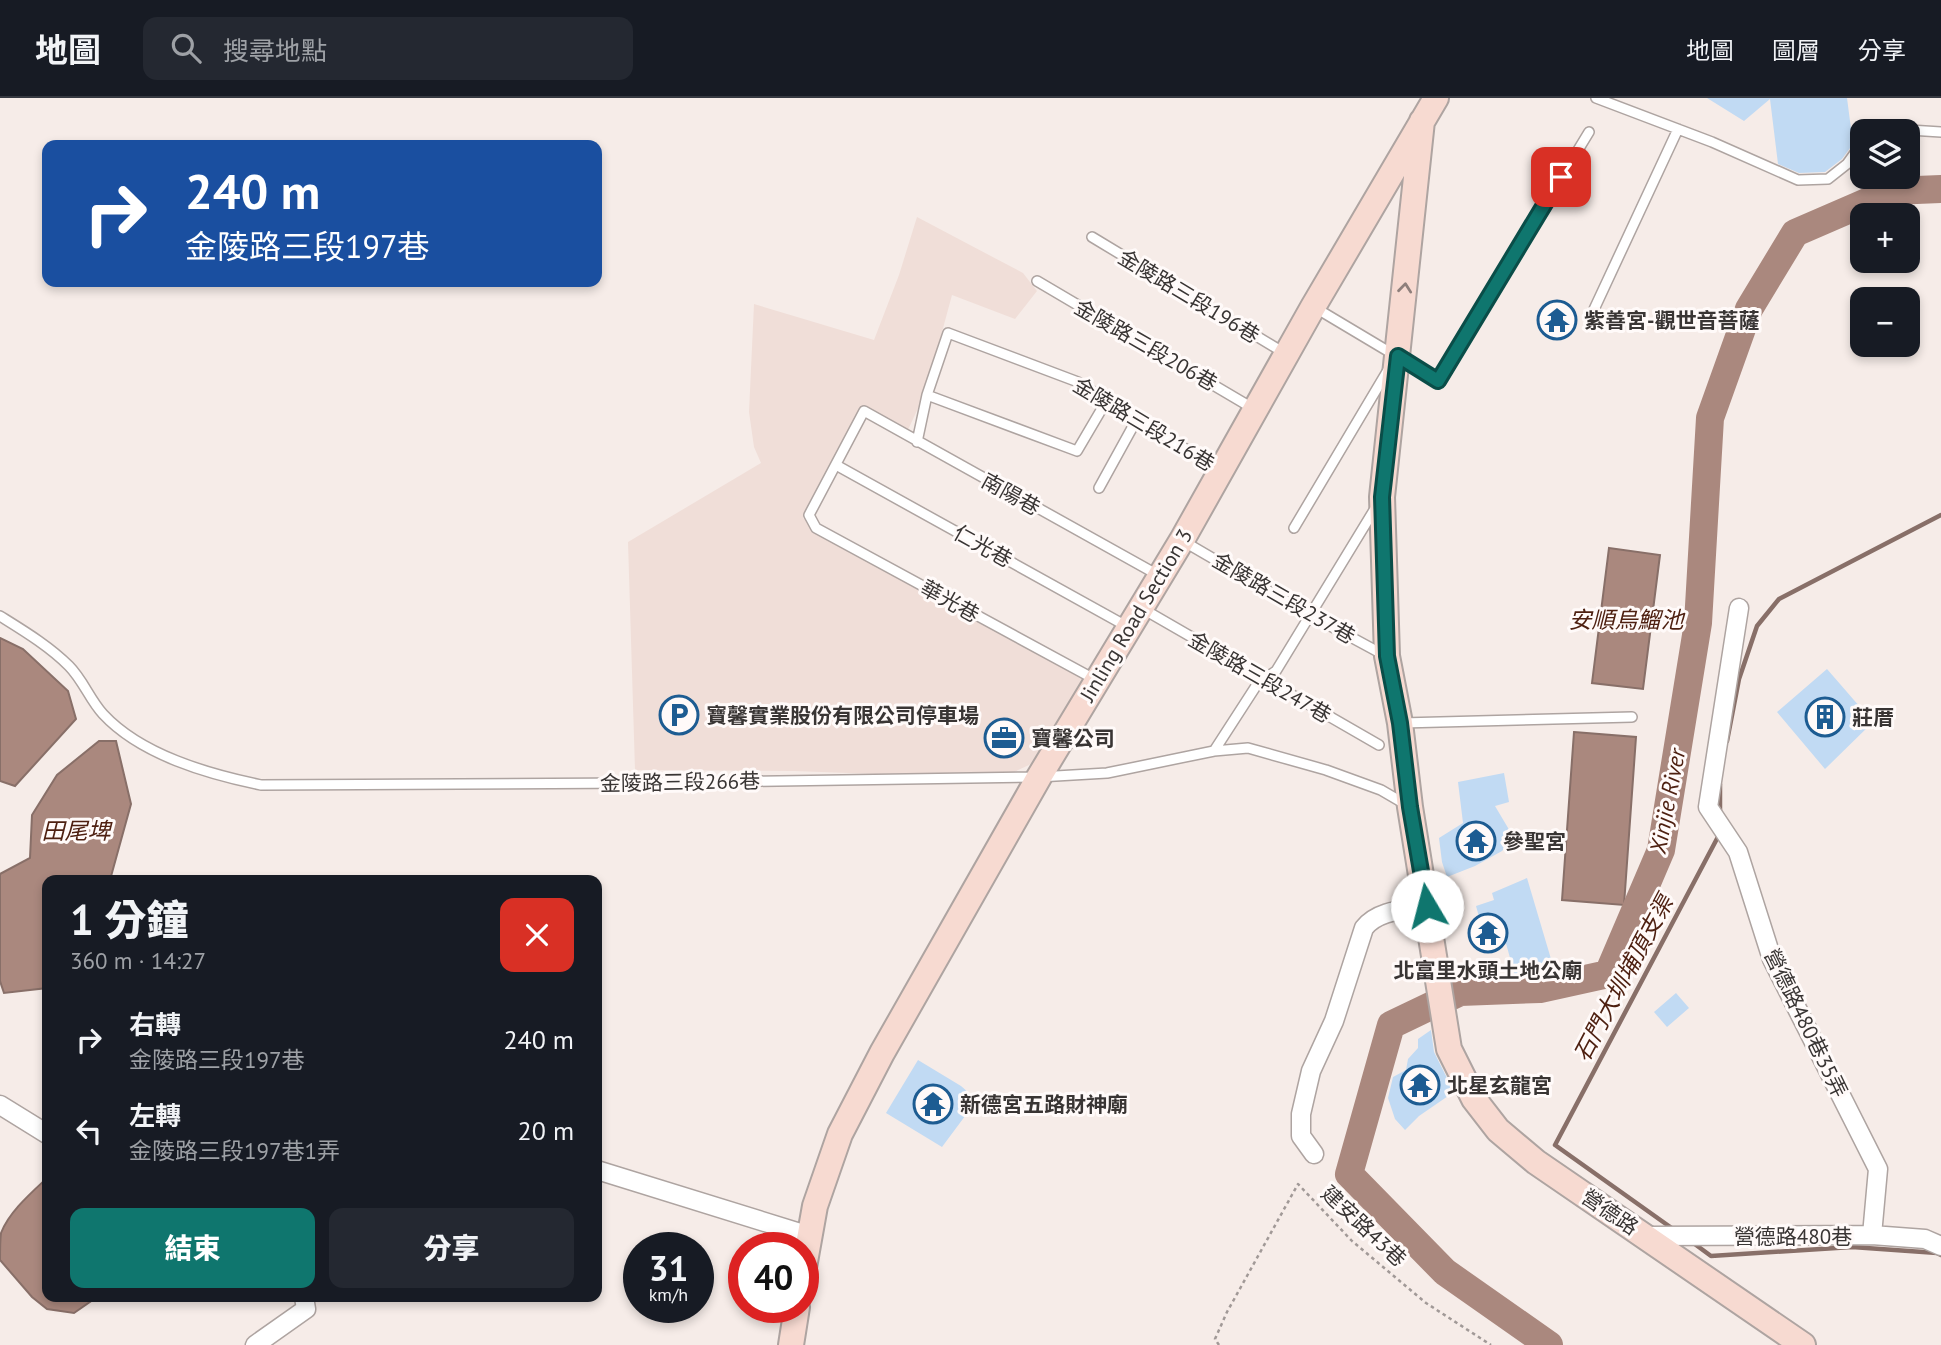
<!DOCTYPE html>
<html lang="zh-TW">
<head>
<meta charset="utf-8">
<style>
	:root { --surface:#171b24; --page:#242831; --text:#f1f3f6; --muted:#9ea1a6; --line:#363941; --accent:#0f766e }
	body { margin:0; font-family:"PT Sans","Noto Sans TC",sans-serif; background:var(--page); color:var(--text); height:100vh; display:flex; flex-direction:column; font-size:26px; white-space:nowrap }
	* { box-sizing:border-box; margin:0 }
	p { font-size:23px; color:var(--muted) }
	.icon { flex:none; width:38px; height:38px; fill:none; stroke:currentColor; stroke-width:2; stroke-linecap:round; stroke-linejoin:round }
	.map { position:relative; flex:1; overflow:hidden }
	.panel { position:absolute; left:42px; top:777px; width:560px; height:427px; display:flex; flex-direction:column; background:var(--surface); border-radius:14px; box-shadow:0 4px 10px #0003 }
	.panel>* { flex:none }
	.banner { position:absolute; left:42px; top:42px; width:560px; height:147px; border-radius:14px; box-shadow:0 4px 10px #0003; background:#1a4fa0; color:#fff; overflow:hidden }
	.buttons { position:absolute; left:1850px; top:21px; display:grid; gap:14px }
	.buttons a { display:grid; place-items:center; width:70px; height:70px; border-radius:14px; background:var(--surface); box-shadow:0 4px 10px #0003; font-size:35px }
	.speed { position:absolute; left:623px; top:1134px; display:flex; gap:14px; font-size:35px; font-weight:700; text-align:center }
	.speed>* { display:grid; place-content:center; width:91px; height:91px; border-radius:50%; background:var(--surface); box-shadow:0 4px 10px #0003; line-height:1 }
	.speed small { font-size:18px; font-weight:400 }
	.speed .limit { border:10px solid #d22; background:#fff; color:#111 }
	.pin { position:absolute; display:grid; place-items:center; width:60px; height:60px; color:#fff; margin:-30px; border-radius:14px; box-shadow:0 4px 10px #0006 }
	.me { position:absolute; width:77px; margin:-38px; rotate:352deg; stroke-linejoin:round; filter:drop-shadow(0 0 5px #0008) }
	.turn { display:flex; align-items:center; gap:24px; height:147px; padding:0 28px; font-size:32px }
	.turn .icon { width:91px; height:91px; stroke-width:2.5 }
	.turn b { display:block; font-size:49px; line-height:60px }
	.round { display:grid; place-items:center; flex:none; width:74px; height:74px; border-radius:14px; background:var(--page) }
	.overview { display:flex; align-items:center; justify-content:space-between; height:119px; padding:0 28px }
	h1 { font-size:42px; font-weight:800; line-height:52px }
	.cta { display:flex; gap:14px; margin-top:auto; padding:14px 28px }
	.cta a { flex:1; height:80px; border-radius:14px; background:var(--accent); color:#fff; font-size:28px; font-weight:800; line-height:80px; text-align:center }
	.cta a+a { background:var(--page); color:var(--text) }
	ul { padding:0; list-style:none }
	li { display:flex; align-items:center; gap:21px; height:91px; padding:0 28px }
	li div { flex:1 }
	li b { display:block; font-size:26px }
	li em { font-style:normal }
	header { display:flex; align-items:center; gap:42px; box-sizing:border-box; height:98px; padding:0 35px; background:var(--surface); border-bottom:2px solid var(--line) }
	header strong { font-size:33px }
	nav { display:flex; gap:38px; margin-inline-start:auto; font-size:24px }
	.search { width:490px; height:63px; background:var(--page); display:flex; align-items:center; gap:18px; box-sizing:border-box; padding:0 24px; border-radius:14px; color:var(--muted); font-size:26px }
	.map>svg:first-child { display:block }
</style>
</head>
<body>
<header>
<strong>地圖</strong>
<div class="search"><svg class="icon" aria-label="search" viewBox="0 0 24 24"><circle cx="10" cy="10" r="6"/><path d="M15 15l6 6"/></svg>搜尋地點</div>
<nav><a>地圖</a><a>圖層</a><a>分享</a></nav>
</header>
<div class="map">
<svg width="1941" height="1247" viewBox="0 0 1941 1247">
	<rect width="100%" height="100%" fill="#f6ece8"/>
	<!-- built -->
	<path fill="#f0ded8" d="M917 119 1023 175 1037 193 1015 221 952 197 926 293 907 334 863 308 803 420 960 511 1089 582 1043 657 1029 667 1014 674 876 676 794 673 635 672 628 444 761 365 754 349 749 314 754 206 874 242 899 177Z"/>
	<!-- water -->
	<path fill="#aa887e" stroke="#886f68" stroke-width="2" d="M1609 450 1660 457 1643 591 1592 585Z
		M0 540 23 551 68 593 76 621 15 688 0 683Z
		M1574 634 1636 639 1624 807 1562 802Z
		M99 643H116L131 706 110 782H47V890L4 895 0 883V776L30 760 32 717 57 677Z
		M47 1080V1199H97L74 1215 47 1211 32 1199 0 1162C0 1154 0 1143 1 1135 9 1114 31 1095 47 1080Z"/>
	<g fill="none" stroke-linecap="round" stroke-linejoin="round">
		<!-- stream -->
		<path stroke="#886f68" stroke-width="4.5" d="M1727 643 1739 581 1757 528 1779 501 1941 417
			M1720 686V715
			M1673 1131 1555 1047 1720 735
			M1692 1144 1711 1158 1852 1149 1937 1155 1941 1157"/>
		<!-- river -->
		<path stroke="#aa887e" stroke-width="28" d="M1549 1247 1445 1174 1349 1076 1391 927 1460 894 1540 891 1608 876 1661 752 1698 525 1710 320 1749 211 1795 135 1892 93 1941 91"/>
	</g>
	<!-- building -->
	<path fill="#c1daf3" d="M1707 0H1847L1853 46 1842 61 1825 74 1799 75 1778 66 1770 1 1744 23Z
		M1551 209 1571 218 1563 235 1543 226Z
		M1827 571 1873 624 1825 671 1777 614Z
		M1504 675 1509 704 1495 708 1514 740 1502 753 1475 768 1447 779 1442 764 1439 740 1463 725 1458 684Z
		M1527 780 1551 861 1515 878 1499 820 1481 826 1476 808 1494 802 1492 795Z
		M1676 895 1689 910 1667 929 1654 914Z
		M1431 932 1434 954 1449 984 1451 996 1419 1018 1405 1032 1395 1021 1388 1000 1393 979 1406 972 1408 961 1418 950V941Z
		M918 962 961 988 977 1002 942 1049 886 1015Z"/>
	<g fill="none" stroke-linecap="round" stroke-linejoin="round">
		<defs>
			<path id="lane" d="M1596 0 1712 44 1798 82 1828 81 1847 66 1862 45
				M1889 33 1894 31 1941 34
				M1092 139 1286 256
				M1037 183 1254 311
				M1314 209 1438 283 1589 34
				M1590 220 1678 31
				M1107 302 1077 353 927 297 948 235 1078 284 1218 371
				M917 344 927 297
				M836 367 1128 529
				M1099 390 1137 321
				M1294 430 1388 272
				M1183 443 1310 517 1384 557
				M1143 511 1379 647
				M0 518C24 533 49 548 69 568 83 582 90 602 103 616 141 657 208 676 261 687L637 685 1039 679 1107 675 1214 653 1248 650 1326 672 1381 692 1405 706
				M1096 582 816 430 809 417 864 313 1158 477
				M1402 625 1632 619
				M1214 653 1258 585 1276 573 1376 409"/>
			<path id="street" d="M1739 510 1708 709 1738 754 1772 861 1878 1071 1872 1137
				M0 1007 47 1036
				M1314 1056 1301 1038V1016L1311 973 1334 923 1364 830C1378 812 1405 812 1427 808
				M597 1072 810 1138
				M1644 1138 1872 1137 1925 1141 1941 1148
				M255 1247 306 1211 304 1199"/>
			<path id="secondary" d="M1422 23 1382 399 1387 558 1400 625 1410 709 1449 951 1474 1001 1498 1032 1536 1064 1803 1247
				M803 1175 815 1108 840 1036 882 955 1039 679 1182 442 1313 209 1436 0
				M791 1247 797 1209"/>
		</defs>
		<!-- lane casing -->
		<use href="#lane" stroke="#aea4a1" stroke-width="12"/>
		<!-- street casing -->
		<use href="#street" stroke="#aea4a1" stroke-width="21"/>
		<!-- secondary casing -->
		<use href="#secondary" stroke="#aea4a1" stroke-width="28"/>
		<!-- path -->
		<path stroke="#a19997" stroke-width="2.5" stroke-dasharray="3.5 3.5" stroke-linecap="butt" d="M1219 1247 1215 1241 1227 1214 1298 1086 1352 1143 1426 1205 1491 1247"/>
		<!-- lane -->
		<use href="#lane" stroke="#fff" stroke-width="9"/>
		<!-- street -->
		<use href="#street" stroke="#fff" stroke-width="18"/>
		<!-- secondary -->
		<use href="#secondary" stroke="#f7dad1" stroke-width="24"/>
	</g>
	<!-- one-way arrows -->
	<defs><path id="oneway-chevron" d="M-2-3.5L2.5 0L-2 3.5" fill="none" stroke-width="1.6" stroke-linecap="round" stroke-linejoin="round" transform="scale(1.75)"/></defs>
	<use stroke="#8e7f7b" href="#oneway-chevron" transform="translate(1405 190) rotate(-84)"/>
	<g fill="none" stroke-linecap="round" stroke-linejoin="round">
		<defs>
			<path id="route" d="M1427 808 1410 709 1400 625 1387 558 1382 399 1398 258 1438 283 1561 79"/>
		</defs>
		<!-- route casing -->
		<use href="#route" stroke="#0a4d48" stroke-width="18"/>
		<!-- route -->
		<use href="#route" stroke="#0f766e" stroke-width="12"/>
	</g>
	<!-- icons -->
	<defs>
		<symbol id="temple-ring" viewBox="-11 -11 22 22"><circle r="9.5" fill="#fffaf9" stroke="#1d5c92" stroke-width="1.5"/><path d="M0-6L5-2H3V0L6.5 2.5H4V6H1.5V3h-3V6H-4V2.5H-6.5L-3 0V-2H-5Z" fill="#1d5c92"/></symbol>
		<symbol id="parking-ring" viewBox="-11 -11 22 22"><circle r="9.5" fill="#fffaf9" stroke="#1d5c92" stroke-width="1.5"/><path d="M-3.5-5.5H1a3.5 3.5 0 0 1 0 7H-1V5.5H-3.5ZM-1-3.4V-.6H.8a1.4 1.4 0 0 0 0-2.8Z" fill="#1d5c92"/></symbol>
		<symbol id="building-ring" viewBox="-11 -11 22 22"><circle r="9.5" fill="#fffaf9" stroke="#1d5c92" stroke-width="1.5"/><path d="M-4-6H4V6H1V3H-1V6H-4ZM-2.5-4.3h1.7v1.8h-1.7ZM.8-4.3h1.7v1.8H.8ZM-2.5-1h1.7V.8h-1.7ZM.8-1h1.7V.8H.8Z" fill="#1d5c92"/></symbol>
		<symbol id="office-ring" viewBox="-11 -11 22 22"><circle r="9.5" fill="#fffaf9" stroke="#1d5c92" stroke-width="1.5"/><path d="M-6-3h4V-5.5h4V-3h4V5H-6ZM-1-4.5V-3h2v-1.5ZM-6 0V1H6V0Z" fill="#1d5c92"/></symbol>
	</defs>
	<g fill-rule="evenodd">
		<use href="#temple-ring" x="1535" y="200" width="44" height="44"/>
		<use href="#parking-ring" x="657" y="595" width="44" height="44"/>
		<use href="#building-ring" x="1803" y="597" width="44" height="44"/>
		<use href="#office-ring" x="982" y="618" width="44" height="44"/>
		<use href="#temple-ring" x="1454" y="721" width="44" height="44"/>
		<use href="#temple-ring" x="1466" y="813" width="44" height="44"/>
		<use href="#temple-ring" x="1398" y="965" width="44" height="44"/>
		<use href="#temple-ring" x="911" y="984" width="44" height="44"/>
	</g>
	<g text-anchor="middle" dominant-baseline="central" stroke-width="6" stroke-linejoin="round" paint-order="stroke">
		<!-- street labels -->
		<g font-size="21" fill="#393534" stroke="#fffaf9">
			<text transform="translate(1189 198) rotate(31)">金陵路三段196巷</text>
			<text transform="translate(1146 247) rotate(30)">金陵路三段206巷</text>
			<text transform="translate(1144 326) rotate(31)">金陵路三段216巷</text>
			<text transform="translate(1011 396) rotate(29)">南陽巷</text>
			<text transform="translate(983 448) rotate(29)">仁光巷</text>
			<text transform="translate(1284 500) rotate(30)">金陵路三段237巷</text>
			<text transform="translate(950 503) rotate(29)">華光巷</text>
			<text transform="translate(1136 517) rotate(-59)">Jinling Road Section 3</text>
			<text transform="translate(1260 579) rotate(30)">金陵路三段247巷</text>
			<text transform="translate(680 684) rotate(-1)">金陵路三段266巷</text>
			<text transform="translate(1806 925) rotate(64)">營德路480巷35弄</text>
			<text transform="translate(1610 1114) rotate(34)">營德路</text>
			<text transform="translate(1364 1128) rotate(43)">建安路43巷</text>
			<text x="1793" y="1138">營德路480巷</text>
		</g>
		<!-- poi labels -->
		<g font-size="21" font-weight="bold" fill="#393534" stroke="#fffaf9" text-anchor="start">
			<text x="1584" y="222">紫善宮-觀世音菩薩</text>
			<text x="706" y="617">寶馨實業股份有限公司停車場</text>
			<text x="1852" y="619">莊厝</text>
			<text x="1031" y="640">寶馨公司</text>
			<text x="1503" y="743">參聖宮</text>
			<text x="1488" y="872" text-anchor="middle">北富里水頭土地公廟</text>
			<text x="1447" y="987">北星玄龍宮</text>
			<text x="960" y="1006">新德宮五路財神廟</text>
		</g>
		<!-- water labels -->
		<g font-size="23" font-style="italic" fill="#4e2011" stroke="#fffaf9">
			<text x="1626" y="521">安順烏鰡池</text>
			<text transform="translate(1667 703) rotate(-79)">Xinjie River</text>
			<text x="76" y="732">田尾埤</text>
			<text transform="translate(1623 880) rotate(-62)">石門大圳埔頂支渠</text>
		</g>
	</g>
</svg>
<div class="buttons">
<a><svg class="icon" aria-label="layers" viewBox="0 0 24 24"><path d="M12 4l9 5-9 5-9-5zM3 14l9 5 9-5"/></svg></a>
<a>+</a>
<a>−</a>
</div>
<div class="speed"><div>31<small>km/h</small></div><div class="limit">40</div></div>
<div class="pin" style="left:1561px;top:79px;background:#d93025"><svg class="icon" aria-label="arrive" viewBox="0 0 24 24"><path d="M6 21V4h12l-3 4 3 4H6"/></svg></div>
<svg class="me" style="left:1427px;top:808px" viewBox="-20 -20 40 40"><circle r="19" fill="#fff"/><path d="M0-13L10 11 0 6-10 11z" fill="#0f766e"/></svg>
<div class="banner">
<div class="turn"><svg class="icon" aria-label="right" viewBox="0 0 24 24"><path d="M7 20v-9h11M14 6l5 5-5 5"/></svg><div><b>240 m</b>金陵路三段197巷</div></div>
</div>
<section class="panel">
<div class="overview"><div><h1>1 分鐘</h1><p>360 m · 14:27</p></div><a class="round" style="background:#d93025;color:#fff"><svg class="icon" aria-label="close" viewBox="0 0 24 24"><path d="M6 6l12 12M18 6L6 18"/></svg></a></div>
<ul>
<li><svg class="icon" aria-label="right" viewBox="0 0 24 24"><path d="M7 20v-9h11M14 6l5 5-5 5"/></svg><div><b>右轉</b><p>金陵路三段197巷</p></div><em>240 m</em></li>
<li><svg class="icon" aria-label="left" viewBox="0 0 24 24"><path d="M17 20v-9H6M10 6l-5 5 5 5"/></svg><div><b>左轉</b><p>金陵路三段197巷1弄</p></div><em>20 m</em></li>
</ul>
<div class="cta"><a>結束</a><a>分享</a></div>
</section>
</div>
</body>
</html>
